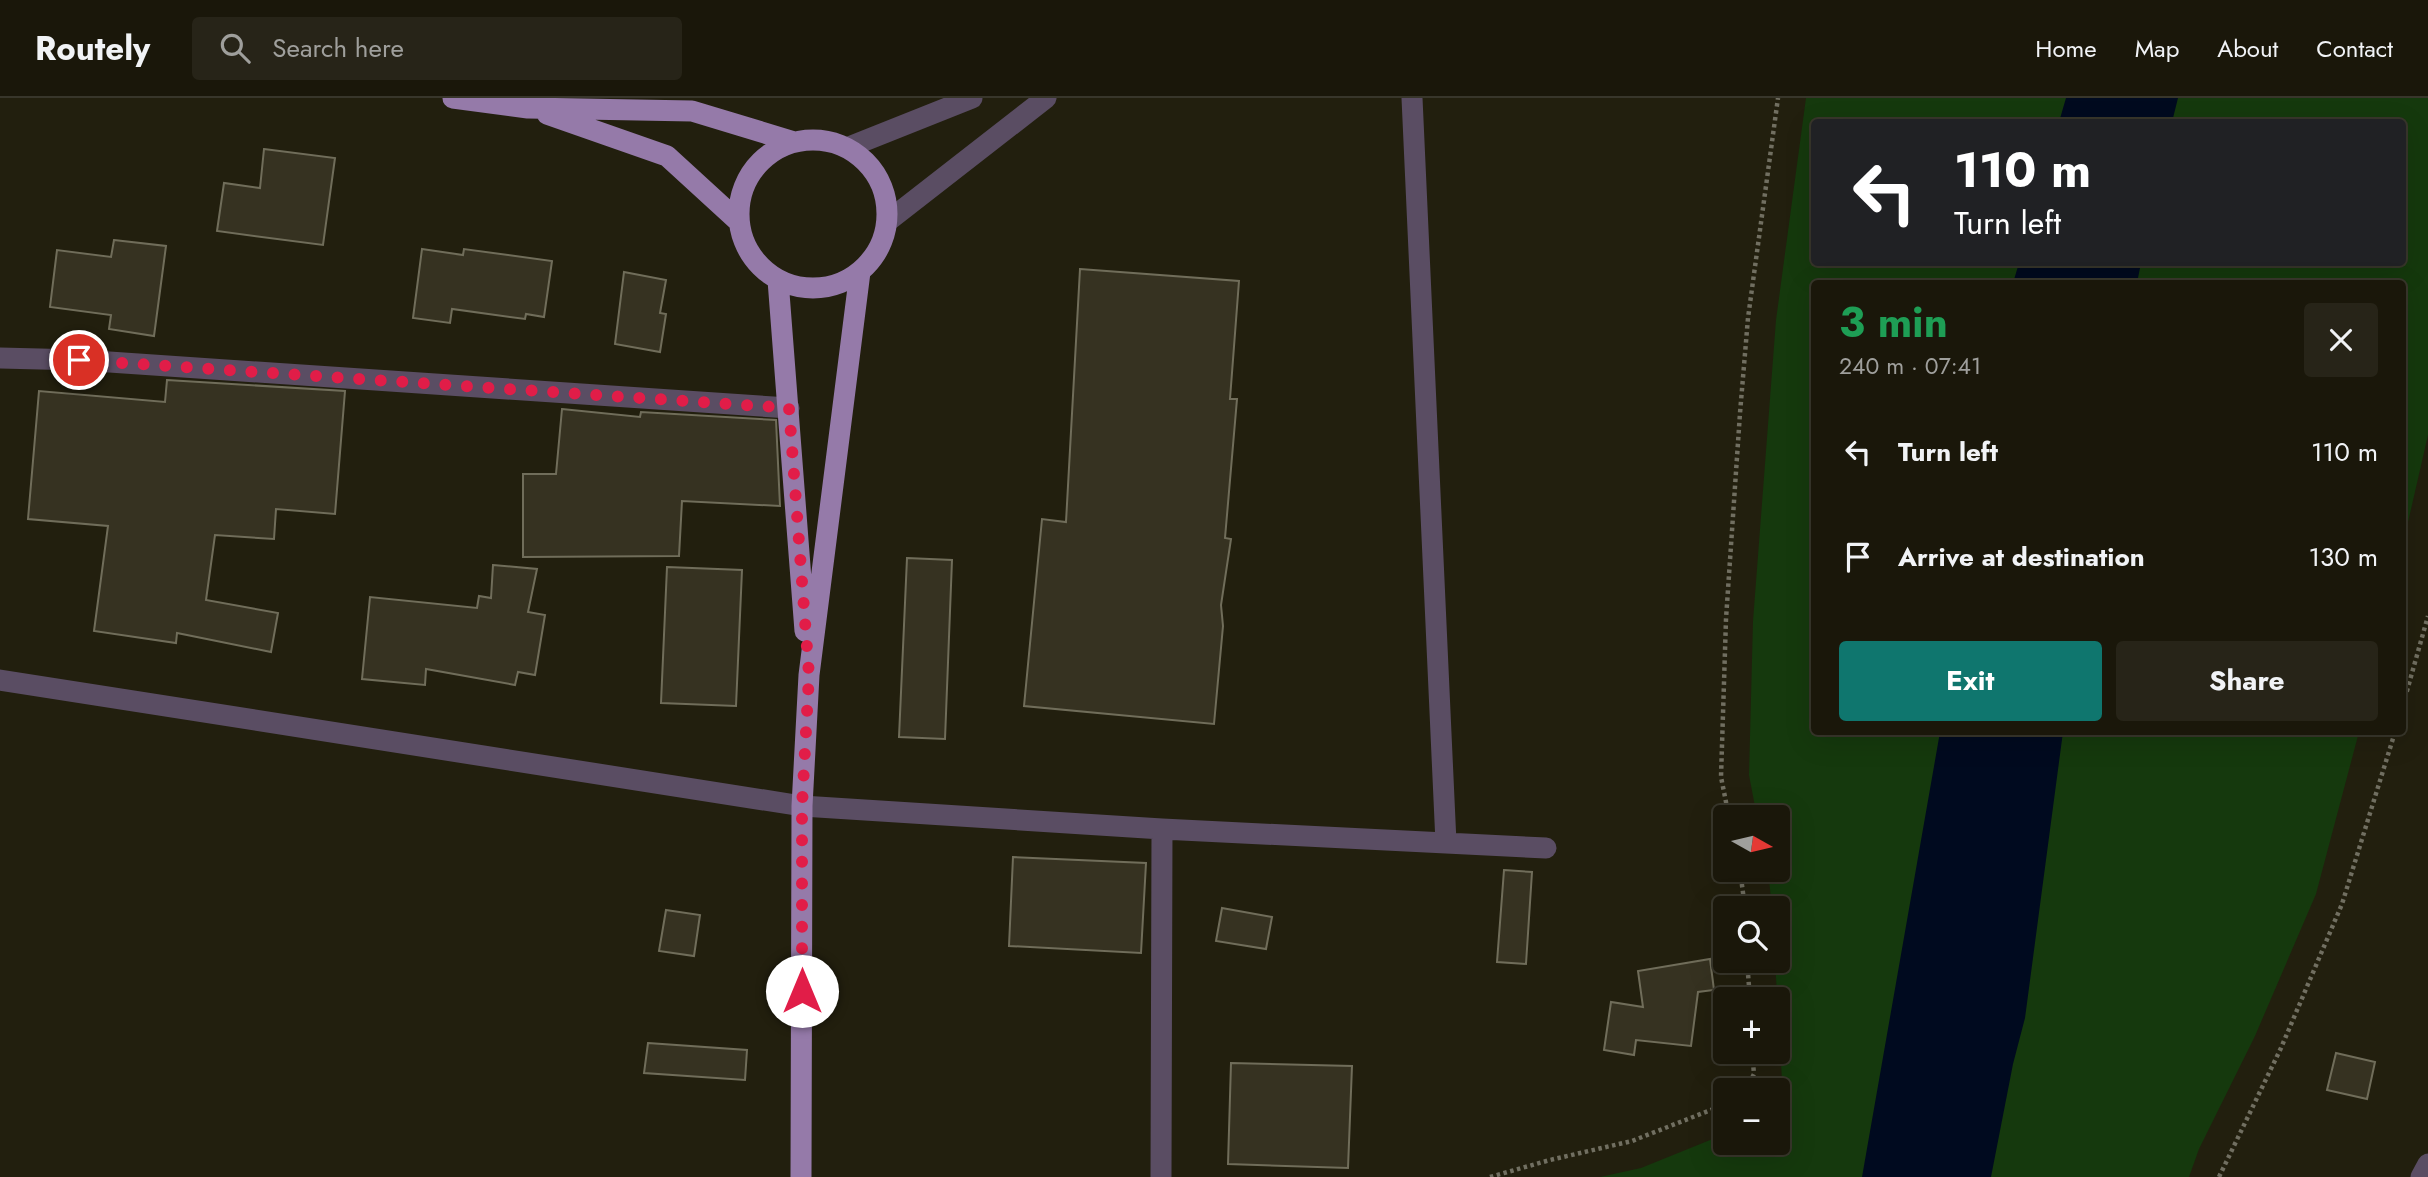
<!DOCTYPE html>
<html lang="en">
<head>
<meta charset="utf-8">
<style>
	:root { --surface:#1a170a; --page:#272418; --text:#f1f3f6; --muted:#9f9f9c; --line:#38362b; --accent:#0f766e }
	body { margin:0; font-family:Jost,sans-serif; background:var(--page); color:var(--text); height:100vh; display:flex; flex-direction:column; font-size:26px; white-space:nowrap }
	* { box-sizing:border-box; margin:0 }
	p { font-size:23px; color:var(--muted) }
	.icon { flex:none; width:38px; height:38px; fill:none; stroke:currentColor; stroke-width:2; stroke-linecap:round; stroke-linejoin:round }
	.map { position:relative; flex:1; overflow:hidden }
	.side { position:absolute; left:1811px; top:182px; width:595px; height:455px; display:flex; flex-direction:column; background:var(--surface); border-radius:7px; box-shadow:0 7px 28px #0002,0 0 0 2px var(--line) }
	.side>* { flex:none }
	.guide { position:absolute; left:1811px; top:21px; width:595px; height:147px; border-radius:7px; box-shadow:0 7px 28px #0002,0 0 0 2px var(--line); background:#202124; color:#fff; overflow:hidden }
	.needle { width:46px; rotate:98deg }
	.fabs { position:absolute; left:1713px; top:707px; display:grid; gap:14px }
	.fabs a { display:grid; place-items:center; width:77px; height:77px; border-radius:7px; background:var(--surface); box-shadow:0 7px 28px #0002,0 0 0 2px var(--line); font-size:35px }
	.pin { position:absolute; display:grid; place-items:center; width:60px; height:60px; color:#fff; margin:-30px; border:4px solid #fff; border-radius:50%; box-shadow:0 2px 7px #0007 }
	.me { position:absolute; width:77px; margin:-38px; rotate:0deg; stroke-linejoin:round; filter:drop-shadow(0 0 5px #0008) }
	.turn { display:flex; align-items:center; gap:24px; height:147px; padding:0 28px; font-size:32px }
	.turn .icon { width:91px; height:91px; stroke-width:2.5 }
	.turn b { display:block; font-size:49px; line-height:60px }
	.round { display:grid; place-items:center; flex:none; width:74px; height:74px; border-radius:7px; background:var(--page) }
	.overview { display:flex; align-items:center; justify-content:space-between; height:119px; padding:0 28px }
	h1 { font-size:42px; font-weight:700; line-height:52px; color:#1e9e55 }
	.primary-button { display:flex; gap:14px; margin-top:auto; padding:14px 28px }
	.primary-button a { flex:1; height:80px; border-radius:7px; background:var(--accent); color:#fff; font-size:28px; font-weight:700; line-height:80px; text-align:center }
	.primary-button a+a { background:var(--page); color:var(--text) }
	ul { padding:0; list-style:none }
	li { display:flex; align-items:center; gap:21px; height:105px; padding:0 28px }
	li div { flex:1 }
	li b { display:block; font-size:26px }
	li em { font-style:normal }
	header { display:flex; align-items:center; gap:42px; box-sizing:border-box; height:98px; padding:0 35px; background:var(--surface); border-bottom:2px solid var(--line) }
	header strong { font-size:33px }
	nav { display:flex; gap:38px; margin-inline-start:auto; font-size:24px }
	.search { width:490px; height:63px; background:var(--page); display:flex; align-items:center; gap:18px; box-sizing:border-box; padding:0 24px; border-radius:7px; color:var(--muted); font-size:26px }
	.map>svg:first-child { display:block }
</style>
</head>
<body>
<header>
<strong>Routely</strong>
<div class="search"><svg class="icon" aria-label="search" viewBox="0 0 24 24"><circle cx="10" cy="10" r="6"/><path d="M15 15l6 6"/></svg>Search here</div>
<nav><a>Home</a><a>Map</a><a>About</a><a>Contact</a></nav>
</header>
<div class="map">
<svg width="2428" height="1079" viewBox="0 0 2428 1079">
	<rect width="100%" height="100%" fill="#221f0e"/>
	<!-- green -->
	<path fill="#15390d" fill-rule="evenodd" d="M1806 0H2428V337L2403 446V186H1815V634H2359L2316 796 2255 938 2199 1051 2189 1079H1600L1641 1070 1725 1036 1726 1045H1778L1777 992 1782 982 1775 863H1778V810H1772L1768 772H1778V719H1757L1749 677 1753 523 1776 222ZM1815 24H2403V164H1815Z"/>
	<!-- water -->
	<path fill="#000a1f" d="M2066 0H2178L2172 24H2059Z
		M2019 165V164L2141 165 2137 185H2013Z
		M1940 634H2063L2025 920 2013 966 1991 1079H1862Z"/>
	<!-- building -->
	<path fill="#363221" stroke="#706d5a" stroke-width="2" d="M264 51 335 60 323 147 217 133 224 85 260 90Z
		M114 142 166 148 154 238 109 231 111 217 50 209 57 152 111 159Z
		M422 151 463 157 464 151 552 163 544 219 526 216 525 221 452 211 450 225 413 220Z
		M1080 171 1239 183 1230 301H1237L1225 440 1231 441 1221 507 1223 528 1214 626 1024 608 1042 421 1066 424Z
		M624 174 666 182 660 215 666 216 660 254 615 246Z
		M167 282 345 293 335 416 276 411 274 441 215 437 206 502 278 515 271 554 177 535 176 545 94 533 108 428 28 421 39 293 165 304Z
		M562 311 640 319 641 314 776 322 780 408 682 403 679 458 523 459V376H556Z
		M907 460 952 462 945 641 899 639Z
		M493 467 537 471 528 514 545 517 535 577 518 574 515 587 426 571 425 587 362 581 370 499 477 510 479 498 491 500Z
		M667 469 742 472 736 608 661 605Z
		M1013 759 1146 765 1141 855 1009 848Z
		M1504 772 1532 774 1526 866 1497 864Z
		M1222 810 1272 819 1266 851 1216 843Z
		M666 812 700 817 694 858 659 853Z
		M1710 861 1714 892 1698 894 1691 948 1636 942 1634 957 1604 952 1611 904 1643 909 1638 873Z
		M648 945 747 952 745 982 644 975Z
		M2336 955 2375 964 2367 1001 2327 992Z
		M1231 965 1352 968 1348 1070 1228 1066Z"/>
	<g fill="none" stroke-linecap="round" stroke-linejoin="round">
		<!-- path -->
		<path stroke="#716f61" stroke-width="4.5" stroke-dasharray="3.5 3.5" stroke-linecap="butt" d="M2403 607 2428 518
			M1729 719 1721 679 1726 521 1740 315 1748 220 1778 0
			M1740 772 1745 810
			M1747 863 1750 901
			M1746 992 1754 976 1752 954
			M1490 1079 1550 1062 1632 1043 1726 1006
			M2219 1079 2281 950 2342 806 2395 634"/>
		<!-- minor -->
		<path stroke="#5a4d63" stroke-width="21" d="M1412 0 1446 745
			M849 49 972 0
			M888 123 1046 0
			M0 260 80 262 789 310
			M0 582 802 708 1162 731 1546 750
			M1161 1079 1162 731
			M2421 1079 2428 1066"/>
		<!-- major -->
		<path stroke="#957aa9" stroke-width="21" d="M453 0 528 10 692 13 791 43
			M547 16 667 58 738 123
			M739 116a74 74 0 1 1 148 0a74 74 0 1 1-148 0Z
			M778 182 805 533
			M801 1079 802 708 809 577 860 174"/>
	</g>
	<g fill="none" stroke-linecap="round" stroke-linejoin="round">
		<!-- route -->
		<path stroke="#e11d48" stroke-width="12" stroke-dasharray="0 21.6" d="M79 262 789 310 809 577 802 708V893"/>
	</g>
</svg>
<div class="fabs">
<a><svg class="needle" viewBox="-14 -14 28 28"><path d="M0-13l5 13h-10z" fill="#e53935"/><path d="M0 13l5-13h-10z" fill="#9f9f9c"/></svg></a>
<a><svg class="icon" aria-label="search" viewBox="0 0 24 24"><circle cx="10" cy="10" r="6"/><path d="M15 15l6 6"/></svg></a>
<a>+</a>
<a>−</a>
</div>
<div class="pin" style="left:79px;top:262px;background:#d93025"><svg class="icon" aria-label="arrive" viewBox="0 0 24 24"><path d="M6 21V4h12l-3 4 3 4H6"/></svg></div>
<svg class="me" style="left:802px;top:893px" viewBox="-20 -20 40 40"><circle r="19" fill="#fff"/><path d="M0-13L10 11 0 6-10 11z" fill="#e11d48"/></svg>
<div class="guide">
<div class="turn"><svg class="icon" aria-label="left" viewBox="0 0 24 24"><path d="M17 20v-9H6M10 6l-5 5 5 5"/></svg><div><b>110 m</b>Turn left</div></div>
</div>
<section class="side">
<div class="overview"><div><h1>3 min</h1><p>240 m · 07:41</p></div><a class="round"><svg class="icon" aria-label="close" viewBox="0 0 24 24"><path d="M6 6l12 12M18 6L6 18"/></svg></a></div>
<ul>
<li><svg class="icon" aria-label="left" viewBox="0 0 24 24"><path d="M17 20v-9H6M10 6l-5 5 5 5"/></svg><div><b>Turn left</b></div><em>110 m</em></li>
<li><svg class="icon" aria-label="arrive" viewBox="0 0 24 24"><path d="M6 21V4h12l-3 4 3 4H6"/></svg><div><b>Arrive at destination</b></div><em>130 m</em></li>
</ul>
<div class="primary-button"><a>Exit</a><a>Share</a></div>
</section>
</div>
</body>
</html>
